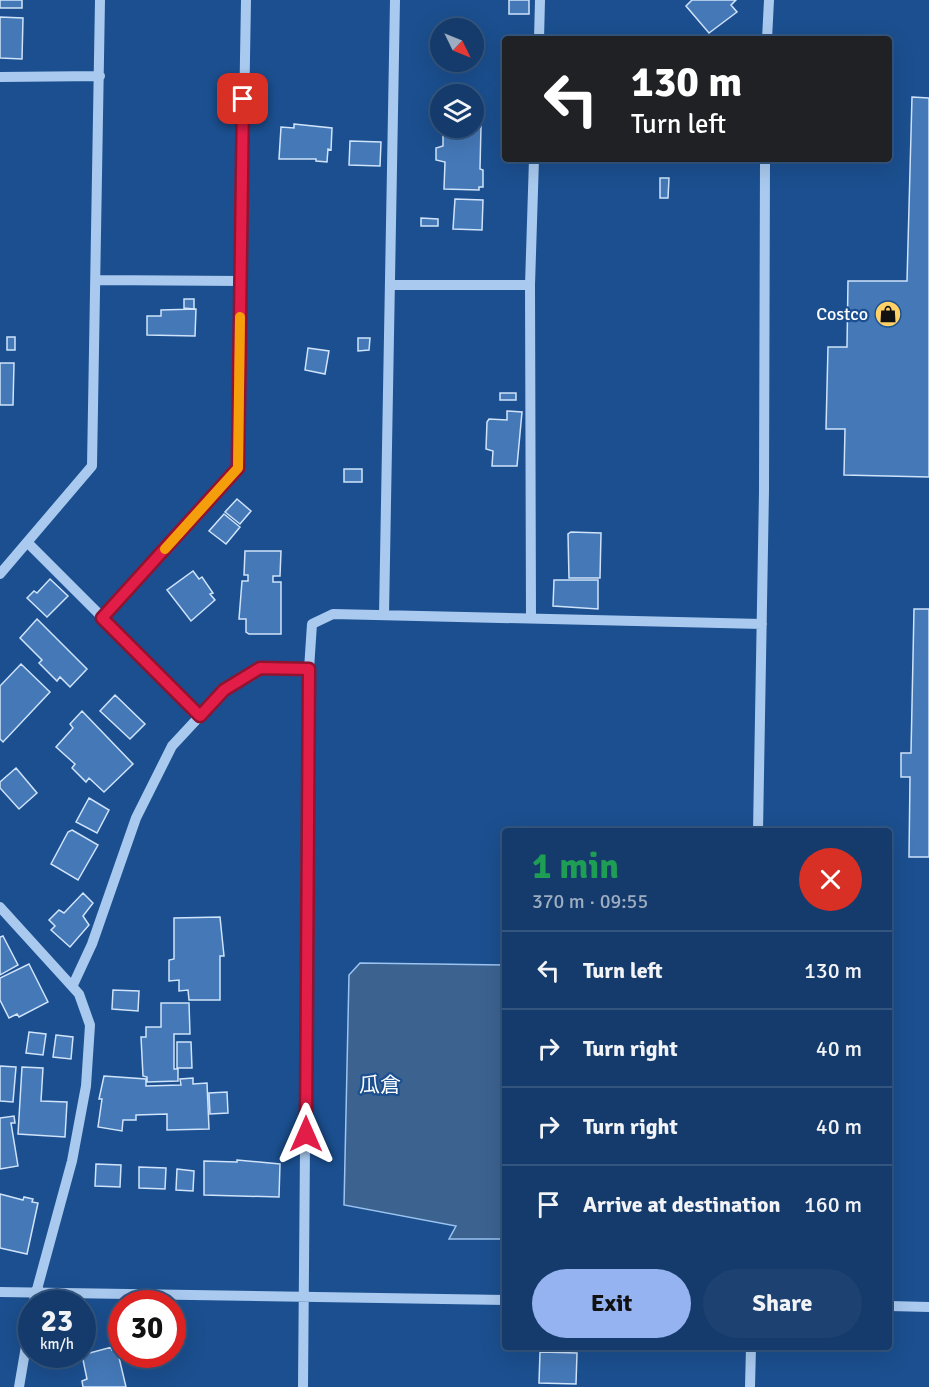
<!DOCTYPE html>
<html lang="en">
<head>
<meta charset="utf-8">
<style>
	:root { --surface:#143b6b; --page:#1d4271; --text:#f1f3f6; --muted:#9dadc1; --line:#33557e; --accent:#95b2f1 }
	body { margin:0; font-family:Signika,"Noto Sans JP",sans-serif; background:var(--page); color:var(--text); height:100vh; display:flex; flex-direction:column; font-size:22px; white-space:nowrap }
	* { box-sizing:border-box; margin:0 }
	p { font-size:20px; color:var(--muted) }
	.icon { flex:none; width:33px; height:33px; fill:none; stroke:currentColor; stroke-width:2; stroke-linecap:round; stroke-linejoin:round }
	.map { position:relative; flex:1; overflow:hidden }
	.details { position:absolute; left:502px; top:828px; width:390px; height:522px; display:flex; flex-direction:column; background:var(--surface); border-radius:6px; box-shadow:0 6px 24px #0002,0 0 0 2px var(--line) }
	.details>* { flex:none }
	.banner { position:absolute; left:502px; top:36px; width:390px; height:126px; border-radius:6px; box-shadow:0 6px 24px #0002,0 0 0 2px var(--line); background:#202124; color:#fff; overflow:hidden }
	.needle { width:39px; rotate:133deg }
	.controls { position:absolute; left:430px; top:18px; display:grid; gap:12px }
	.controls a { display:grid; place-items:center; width:54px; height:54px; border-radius:50%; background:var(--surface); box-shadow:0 6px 24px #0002,0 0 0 2px var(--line); font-size:30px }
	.speed { position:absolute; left:18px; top:1290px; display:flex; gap:12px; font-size:30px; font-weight:700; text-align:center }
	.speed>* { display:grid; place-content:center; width:78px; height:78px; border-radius:50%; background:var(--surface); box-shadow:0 6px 24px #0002,0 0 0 2px var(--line); line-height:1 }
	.speed small { font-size:15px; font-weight:400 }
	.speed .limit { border:9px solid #d22; background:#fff; color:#111 }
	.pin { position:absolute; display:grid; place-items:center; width:51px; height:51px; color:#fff; margin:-26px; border-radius:12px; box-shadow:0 3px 9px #0006 }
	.me { position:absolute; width:66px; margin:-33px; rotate:0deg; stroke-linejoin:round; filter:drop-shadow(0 0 4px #0008) }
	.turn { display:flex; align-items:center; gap:21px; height:126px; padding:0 30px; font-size:27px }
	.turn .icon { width:78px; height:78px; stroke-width:2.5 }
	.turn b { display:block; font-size:42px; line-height:51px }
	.round { display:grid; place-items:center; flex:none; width:63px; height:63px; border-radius:32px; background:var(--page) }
	.summary { display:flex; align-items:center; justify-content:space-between; height:102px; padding:0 30px }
	h1 { font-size:36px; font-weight:800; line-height:45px; color:#1e9e55 }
	.action { display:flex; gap:12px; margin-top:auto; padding:12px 30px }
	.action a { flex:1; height:69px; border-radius:36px; background:var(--accent); color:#111; font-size:24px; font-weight:800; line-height:69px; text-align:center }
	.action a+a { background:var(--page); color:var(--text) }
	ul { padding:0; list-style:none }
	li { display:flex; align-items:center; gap:18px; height:78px; padding:0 30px; border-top:2px solid var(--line) }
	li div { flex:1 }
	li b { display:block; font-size:22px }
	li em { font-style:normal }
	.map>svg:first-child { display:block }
</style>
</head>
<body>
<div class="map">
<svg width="929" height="1387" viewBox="0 0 929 1387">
	<rect width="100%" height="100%" fill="#1b4f8f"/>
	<!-- water -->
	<path fill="#3c6290" stroke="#9cc4f0" stroke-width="1.5" d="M360 963 505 965V1239H449L456 1226 344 1205 349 975Z"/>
	<!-- building -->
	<path fill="#4478b7" stroke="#cfe3fa" stroke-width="1.5" d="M0 0H22V8H0Z
		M509 0H529V14H509Z
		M692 0H736L731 5 737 12 709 33 686 6Z
		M0 17 23 18 22 59 0 58Z
		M912 97 929 98V477L844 475 845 429H826L828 347H847L848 281H907Z
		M294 124 332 128 331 150 328 149 327 162 316 161V159H279L281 127 294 128Z
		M474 126H481L480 169 483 170V187H479V190L444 189 445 162 436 160V148L443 146V131L446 128Z
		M350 141 381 142 380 166 349 165Z
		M660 178H669L668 198H660Z
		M455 199 483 200 482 230 453 229Z
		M421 218 438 219V226H421Z
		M184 299H194V309L184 308Z
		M196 309 195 336 147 335V316H161V310Z
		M7 337H15V350H7Z
		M358 338H370L369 350 358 351Z
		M308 348 329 351 325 374 305 370Z
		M0 363H14L13 405H0Z
		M500 393H516V400H500Z
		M507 411 522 412 517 466H492L493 451 486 449 487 422 489 419 507 420Z
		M344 469H362V482H344Z
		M237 499 251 511 240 524 225 512Z
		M224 514 240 527 226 544 209 531Z
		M571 532 601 533 600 578H569L568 534Z
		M245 551H281L280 576H273V582H281V634H249L246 632V619H239L242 581H248V575H244Z
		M193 571 199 579 202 577 213 593 210 594 215 600 191 621 167 590Z
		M50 579 68 596 47 617 27 598 34 591 37 593Z
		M554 580H598V609L553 606Z
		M914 609H929V857H909L910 777H901V753H911Z
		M37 619 87 669 70 687 60 677 57 681 39 663 42 660 20 638Z
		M21 664 50 692 3 742 0 739V686Z
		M115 695 145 724 130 739 100 711Z
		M82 711 133 764 104 792 89 778 86 782 72 768 75 764 56 747 73 728 70 724Z
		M16 768 37 793 19 809 0 788V782Z
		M89 798 109 810 97 833 76 822Z
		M72 830 98 845 78 880 51 864 68 832Z
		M83 893 93 903 83 916 89 925 70 947 51 930 55 926 49 920 59 910 64 913Z
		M220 917 224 956H220V1000H189L188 990 179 991V980L169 981V960L174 959V918Z
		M3 936 18 965 0 975V937Z
		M29 964 48 1002 19 1017 17 1014 9 1018 0 1000V978Z
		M113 990 139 991 138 1011 112 1009Z
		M161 1003H189L190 1034H174V1069H178V1081L147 1082V1077L143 1076 141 1037H146V1027H161Z
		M29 1032 46 1034 43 1055 26 1053Z
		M56 1035 73 1037 71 1059 53 1057Z
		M177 1042H191L192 1068H177Z
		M0 1066 16 1067 13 1102 0 1101Z
		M22 1067 43 1068 41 1101 67 1102 65 1137 18 1134Z
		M104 1076 146 1079V1086L181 1085 180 1079 193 1078V1084L207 1083 209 1129 167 1130V1114L136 1115V1120H123L122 1131 98 1127 102 1099H99Z
		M227 1092 228 1113 210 1114 209 1093Z
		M14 1116 15 1123H11L18 1166 0 1169V1118Z
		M237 1160 280 1164 279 1197 204 1195V1161L237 1162Z
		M96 1164 121 1165 120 1187 95 1186Z
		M139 1167 166 1168 165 1189 139 1188Z
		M177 1169 194 1171 193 1191 176 1190Z
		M0 1194 23 1200 24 1197 33 1199 32 1202 38 1203 27 1254 0 1248Z
		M112 1347V1350L117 1349 126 1387H83L82 1381 87 1379 82 1355Z
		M540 1352 577 1353 576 1384 539 1383Z"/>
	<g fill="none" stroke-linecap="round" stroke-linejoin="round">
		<!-- minor -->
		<path stroke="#a9c9ee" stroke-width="10" d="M539 39 540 0
			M767 39 769 0
			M0 77 100 76
			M97 280 241 281
			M391 285H530
			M28 543 200 715
			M0 574 92 466 100 0
			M384 615 395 0
			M531 617 530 285 534 159
			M102 618 238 468 246 0
			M758 831 764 491 765 159
			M0 907 79 994 90 1025 86 1086 72 1161 33 1304
			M73 985 92 944 136 818 172 746 224 690 260 668 309 669 312 624 333 614 762 624
			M0 1292 506 1300
			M890 1306 929 1307
			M19 1387 32 1311
			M303 1387 309 669
			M750 1387 751 1347"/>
	</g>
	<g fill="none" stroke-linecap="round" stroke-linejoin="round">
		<defs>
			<path id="route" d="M243 99 238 468 102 618 200 716 224 690 260 668 309 669 306 1134"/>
		</defs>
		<!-- route casing -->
		<use href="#route" stroke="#92132f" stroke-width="15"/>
		<!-- route -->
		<use href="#route" stroke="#e11d48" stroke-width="10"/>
		<!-- slow -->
		<path stroke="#f59e0b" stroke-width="10" d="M165 549 238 468 240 317"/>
	</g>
	<!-- icons -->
	<defs>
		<symbol id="shop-disc" viewBox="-11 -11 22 22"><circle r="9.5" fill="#ffd166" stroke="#1b4f8f"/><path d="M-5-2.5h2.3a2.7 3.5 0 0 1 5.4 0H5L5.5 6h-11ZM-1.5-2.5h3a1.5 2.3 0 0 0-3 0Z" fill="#111"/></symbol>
	</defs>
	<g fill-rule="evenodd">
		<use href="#shop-disc" x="873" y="299" width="30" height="30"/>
	</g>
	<g text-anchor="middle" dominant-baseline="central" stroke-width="4.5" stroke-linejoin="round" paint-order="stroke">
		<!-- poi labels -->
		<g font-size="18" fill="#fff" stroke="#1b4f8f" text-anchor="end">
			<text x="868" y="314">Costco</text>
		</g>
		<!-- quarter labels -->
		<g font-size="21" fill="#fff" stroke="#1b4f8f">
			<text x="380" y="1085">瓜倉</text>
		</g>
	</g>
</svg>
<div class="controls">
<a><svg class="needle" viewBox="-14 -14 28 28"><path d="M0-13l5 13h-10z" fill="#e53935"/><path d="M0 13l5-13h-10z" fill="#9dadc1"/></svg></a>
<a><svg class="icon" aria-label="layers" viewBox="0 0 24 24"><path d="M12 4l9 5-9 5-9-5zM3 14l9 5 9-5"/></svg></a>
</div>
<div class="speed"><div>23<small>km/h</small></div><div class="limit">30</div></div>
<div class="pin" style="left:243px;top:99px;background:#d93025"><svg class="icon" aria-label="arrive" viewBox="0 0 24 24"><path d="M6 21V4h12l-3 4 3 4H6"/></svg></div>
<svg class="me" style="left:306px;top:1134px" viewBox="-20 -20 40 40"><path d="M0-17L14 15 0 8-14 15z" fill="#e11d48" stroke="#fff" stroke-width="4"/></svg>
<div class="banner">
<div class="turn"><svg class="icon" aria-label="left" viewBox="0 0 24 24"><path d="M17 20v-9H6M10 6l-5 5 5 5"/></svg><div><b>130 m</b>Turn left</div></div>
</div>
<section class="details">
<div class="summary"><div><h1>1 min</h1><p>370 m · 09:55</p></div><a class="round" style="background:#d93025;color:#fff"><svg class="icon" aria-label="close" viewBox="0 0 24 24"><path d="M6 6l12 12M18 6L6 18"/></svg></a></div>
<ul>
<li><svg class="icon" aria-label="left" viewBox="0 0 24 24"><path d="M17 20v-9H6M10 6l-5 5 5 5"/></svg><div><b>Turn left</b></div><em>130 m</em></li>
<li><svg class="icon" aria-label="right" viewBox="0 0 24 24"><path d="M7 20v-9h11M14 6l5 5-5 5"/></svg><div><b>Turn right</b></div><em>40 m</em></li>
<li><svg class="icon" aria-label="right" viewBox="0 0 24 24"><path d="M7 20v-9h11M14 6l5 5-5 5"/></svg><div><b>Turn right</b></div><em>40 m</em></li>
<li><svg class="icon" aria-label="arrive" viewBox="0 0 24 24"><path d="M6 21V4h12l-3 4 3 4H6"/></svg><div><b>Arrive at destination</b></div><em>160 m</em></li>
</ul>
<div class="action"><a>Exit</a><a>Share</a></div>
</section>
</div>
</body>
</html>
